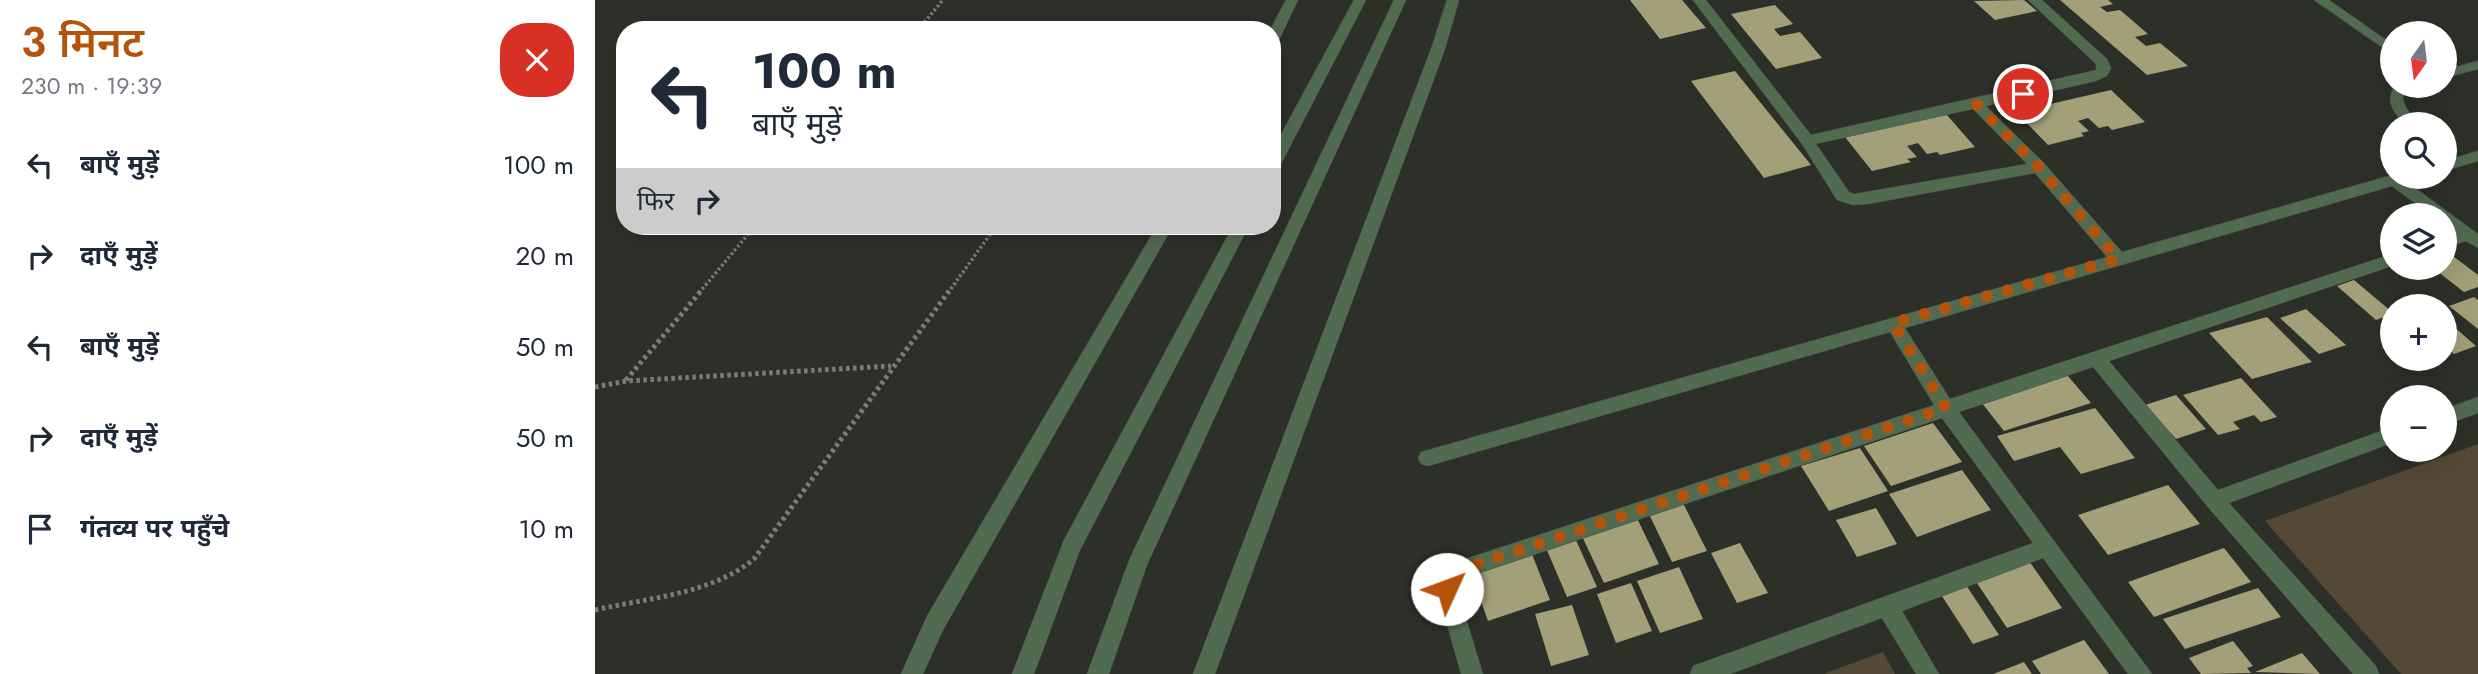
<!DOCTYPE html>
<html lang="hi">
<head>
<meta charset="utf-8">
<style>
	:root { --surface:#fff; --page:#f6f6f7; --text:#1f2937; --muted:#747a83; --accent:#b45309 }
	body { margin:0; font-family:Jost,"Noto Sans Devanagari",sans-serif; background:var(--page); color:var(--text); height:100vh; display:flex; flex-direction:column; font-size:26px; white-space:nowrap }
	* { box-sizing:border-box; margin:0 }
	p { font-size:23px; color:var(--muted) }
	.icon { flex:none; width:38px; height:38px; fill:none; stroke:currentColor; stroke-width:2; stroke-linecap:round; stroke-linejoin:round }
	.map { position:relative; flex:1; overflow:hidden }
	.details { display:flex; flex-direction:column; background:var(--surface); width:595px }
	.details>* { flex:none }
	.guide { position:absolute; left:21px; top:21px; width:665px; height:214px; border-radius:28px; box-shadow:0 7px 28px #0002; background:#fff; color:var(--text); overflow:hidden }
	.needle { width:46px; rotate:194deg }
	.fabs { position:absolute; left:1785px; top:21px; display:grid; gap:14px }
	.fabs a { display:grid; place-items:center; width:77px; height:77px; border-radius:50%; background:var(--surface); box-shadow:0 7px 28px #0002; font-size:35px }
	.pin { position:absolute; display:grid; place-items:center; width:60px; height:60px; color:#fff; margin:-30px; border:4px solid #fff; border-radius:50%; box-shadow:0 2px 7px #0007 }
	.me { position:absolute; width:77px; margin:-38px; rotate:47deg; stroke-linejoin:round; filter:drop-shadow(0 0 5px #0008) }
	.turn { display:flex; align-items:center; gap:24px; height:147px; padding:0 21px; font-size:32px }
	.turn .icon { width:91px; height:91px; stroke-width:2.5 }
	.turn b { display:block; font-size:49px; line-height:60px }
	.then { display:flex; align-items:center; height:66px; padding:0 21px; background:#0003; gap:14px; font-size:26px }
	.round { display:grid; place-items:center; flex:none; width:74px; height:74px; border-radius:28px; background:var(--page) }
	.overview { display:flex; align-items:center; justify-content:space-between; height:119px; padding:0 21px }
	h1 { font-size:42px; font-weight:600; line-height:52px; color:var(--accent) }
	ul { padding:0; list-style:none }
	li { display:flex; align-items:center; gap:21px; height:91px; padding:0 21px }
	li div { flex:1 }
	li b { display:block; font-size:26px }
	li em { font-style:normal }
	main { display:flex; flex:1; min-height:0 }
	.map>svg:first-child { display:block }
</style>
</head>
<body>
<main>
<section class="details">
<div class="overview"><div><h1>3 मिनट</h1><p>230 m · 19:39</p></div><a class="round" style="background:#d93025;color:#fff"><svg class="icon" aria-label="close" viewBox="0 0 24 24"><path d="M6 6l12 12M18 6L6 18"/></svg></a></div>
<ul>
<li><svg class="icon" aria-label="left" viewBox="0 0 24 24"><path d="M17 20v-9H6M10 6l-5 5 5 5"/></svg><div><b>बाएँ मुड़ें</b></div><em>100 m</em></li>
<li><svg class="icon" aria-label="right" viewBox="0 0 24 24"><path d="M7 20v-9h11M14 6l5 5-5 5"/></svg><div><b>दाएँ मुड़ें</b></div><em>20 m</em></li>
<li><svg class="icon" aria-label="left" viewBox="0 0 24 24"><path d="M17 20v-9H6M10 6l-5 5 5 5"/></svg><div><b>बाएँ मुड़ें</b></div><em>50 m</em></li>
<li><svg class="icon" aria-label="right" viewBox="0 0 24 24"><path d="M7 20v-9h11M14 6l5 5-5 5"/></svg><div><b>दाएँ मुड़ें</b></div><em>50 m</em></li>
<li><svg class="icon" aria-label="arrive" viewBox="0 0 24 24"><path d="M6 21V4h12l-3 4 3 4H6"/></svg><div><b>गंतव्य पर पहुँचे</b></div><em>10 m</em></li>
</ul>
</section>
<div class="map">
<svg width="1883" height="674" viewBox="0 0 1883 674">
	<rect width="100%" height="100%" fill="#2d3028"/>
	<!-- green -->
	<path fill="#544936" d="M1883 444V674H1806L1670 521Z
		M1288 652 1300 674H1228Z"/>
	<!-- building -->
	<path fill="#a39f78" d="M1035 0H1087L1111 28 1065 39Z
		M1429 0 1442 11 1400 20 1379 1Z
		M1465 0H1513L1518 4 1505 7 1512 12 1525 10 1553 34 1540 37 1551 46 1565 43 1593 66 1552 75Z
		M1180 5 1198 24 1179 29 1185 36 1205 32 1227 58 1181 69 1136 14Z
		M1140 71 1216 165 1169 178 1096 81Z
		M1516 90 1550 122 1517 130 1513 126 1504 128 1493 118 1483 121 1494 131 1486 133 1489 136 1453 145 1421 112Z
		M1351 114 1380 147 1345 155 1342 152 1332 154 1323 143 1312 146 1322 157 1312 159 1316 162 1277 171 1250 137Z
		M1850 250 1883 275V287L1869 292 1838 268H1850Z
		M1759 280 1797 312V314L1781 320 1742 286Z
		M1879 297 1883 300V329L1854 306Z
		M1711 309 1751 345 1724 354 1685 318Z
		M1672 317 1717 362 1657 379 1614 333Z
		M1850 319 1881 346 1859 354 1850 346Z
		M1472 375 1496 403 1409 431 1386 402Z
		M1646 378 1682 417 1666 422 1659 415 1638 422 1645 429 1623 435 1588 395Z
		M1581 395 1611 429 1581 439 1550 405Z
		M1500 408 1540 458 1486 474 1465 447 1419 461 1402 436Z
		M1338 423 1367 462 1296 486 1269 446Z
		M1265 448 1293 491 1234 511 1206 466Z
		M1367 470 1396 510 1322 537 1294 494Z
		M1573 485 1605 524 1513 555 1483 515Z
		M1087 501 1112 551 1077 562 1053 512Z
		M1281 508 1302 544 1262 557 1241 520Z
		M1040 514 1064 564 1009 583 985 532Z
		M980 538 1002 587 972 597 951 548Z
		M1145 543 1173 593 1142 603 1116 553Z
		M1629 548 1656 582 1559 617 1533 582Z
		M935 549 955 600 893 621 874 568Z
		M1434 561 1467 608 1412 628 1380 580Z
		M1084 567 1108 619 1065 633 1042 581Z
		M1036 583 1057 631 1021 643 1002 594Z
		M1371 585 1404 635 1378 644 1345 593Z
		M1663 588 1686 617 1590 649 1568 619Z
		M977 605 994 655 956 666 940 614Z
		M1489 640 1514 674H1446L1437 661Z
		M1638 641 1658 666 1652 668 1656 673 1606 674 1594 658Z
		M1707 653 1725 674 1660 672Z
		M1429 662 1437 674H1398Z"/>
	<g fill="none" stroke-linecap="round" stroke-linejoin="round">
		<defs>
			<path id="minor" d="M691 0H703L684 40 677 44 675 30Z
				M852 0H864L850 49 620 674H598L836 49Z
				M1098 0H1111L1216 135 1501 70V64L1433 0H1447L1512 59 1516 68 1512 76 1501 81 1391 106 1449 163 1527 252 1797 175 1818 177 1812 182 1883 234V248L1871 241 1850 248V236L1860 233 1850 225V215H1836L1797 186 1310 328 1355 399 1797 254V266L1514 361 1623 490 1797 427V443L1634 503 1781 666 1784 674H1758L1612 506 1498 367 1364 412 1557 674H1533L1448 558 1307 611 1344 674H1321L1287 618 1135 674H1095L1098 666 1106 663 1438 543 1347 418 869 578 862 589 888 674H866L842 589 846 575 855 564 1339 405 1295 332 833 466 826 464 823 458 826 452 1512 257 1440 173 1273 204 1258 205 1242 200 1207 144ZM1378 109 1432 164 1259 194 1254 192 1221 144Z
				M1719 0H1734L1797 44V54Z
				M1883 61V69L1850 78V70Z
				M1822 86C1819 89 1815 90 1811 92 1801 100 1819 117 1824 124H1809C1799 112 1790 103 1799 87Z
				M1883 151V161L1850 171V161Z
				M562 226H578L348 630 328 674H306L332 616Z
				M1883 397V413L1850 425V409Z"/>
			<path id="tertiary" d="M759 0H771L685 166 677 171V151Z
				M799 0H811L552 565 514 674H492L535 558Z
				M638 226H654L485 550 439 674H417L469 540Z"/>
		</defs>
		<!-- minor casing -->
		<use href="#minor" stroke="#494c44" stroke-width="1"/>
		<!-- tertiary casing -->
		<use href="#tertiary" stroke="#494c44" stroke-width="1"/>
		<!-- path-far1 -->
		<path stroke="#7a7c75" stroke-width="3.5" stroke-dasharray="2.5 2.5" stroke-linecap="butt" d="M323 30 348 0
			M104 293 160 226
			M353 293 401 226"/>
		<!-- path -->
		<path stroke="#7a7c75" stroke-width="5" stroke-dasharray="3.5 3.5" stroke-linecap="butt" d="M31 380 106 291
			M0 387 31 381 296 366
			M0 610C53 598 117 594 159 559L354 291"/>
		<!-- minor -->
		<use href="#minor" fill="#516b50" fill-rule="evenodd"/>
		<!-- tertiary -->
		<use href="#tertiary" fill="#516b50" fill-rule="evenodd"/>
	</g>
	<g fill="none" stroke-linecap="round" stroke-linejoin="round">
		<!-- route -->
		<path stroke="#b45309" stroke-width="12" stroke-dasharray="0 21.6" d="M852 589 853 582 862 571 1351 408 1298 323 1523 259 1444 167 1382 105 1428 94"/>
	</g>
</svg>
<div class="fabs">
<a><svg class="needle" viewBox="-14 -14 28 28"><path d="M0-13l5 13h-10z" fill="#e53935"/><path d="M0 13l5-13h-10z" fill="#747a83"/></svg></a>
<a><svg class="icon" aria-label="search" viewBox="0 0 24 24"><circle cx="10" cy="10" r="6"/><path d="M15 15l6 6"/></svg></a>
<a><svg class="icon" aria-label="layers" viewBox="0 0 24 24"><path d="M12 4l9 5-9 5-9-5zM3 14l9 5 9-5"/></svg></a>
<a>+</a>
<a>−</a>
</div>
<div class="pin" style="left:1428px;top:94px;background:#d93025"><svg class="icon" aria-label="arrive" viewBox="0 0 24 24"><path d="M6 21V4h12l-3 4 3 4H6"/></svg></div>
<svg class="me" style="left:852px;top:589px" viewBox="-20 -20 40 40"><circle r="19" fill="#fff"/><path d="M0-13L10 11 0 6-10 11z" fill="#b45309"/></svg>
<div class="guide">
<div class="turn"><svg class="icon" aria-label="left" viewBox="0 0 24 24"><path d="M17 20v-9H6M10 6l-5 5 5 5"/></svg><div><b>100 m</b>बाएँ मुड़ें</div></div>
<div class="then">फिर<svg class="icon" aria-label="right" viewBox="0 0 24 24"><path d="M7 20v-9h11M14 6l5 5-5 5"/></svg></div>
</div>
</div>
</main>
</body>
</html>
